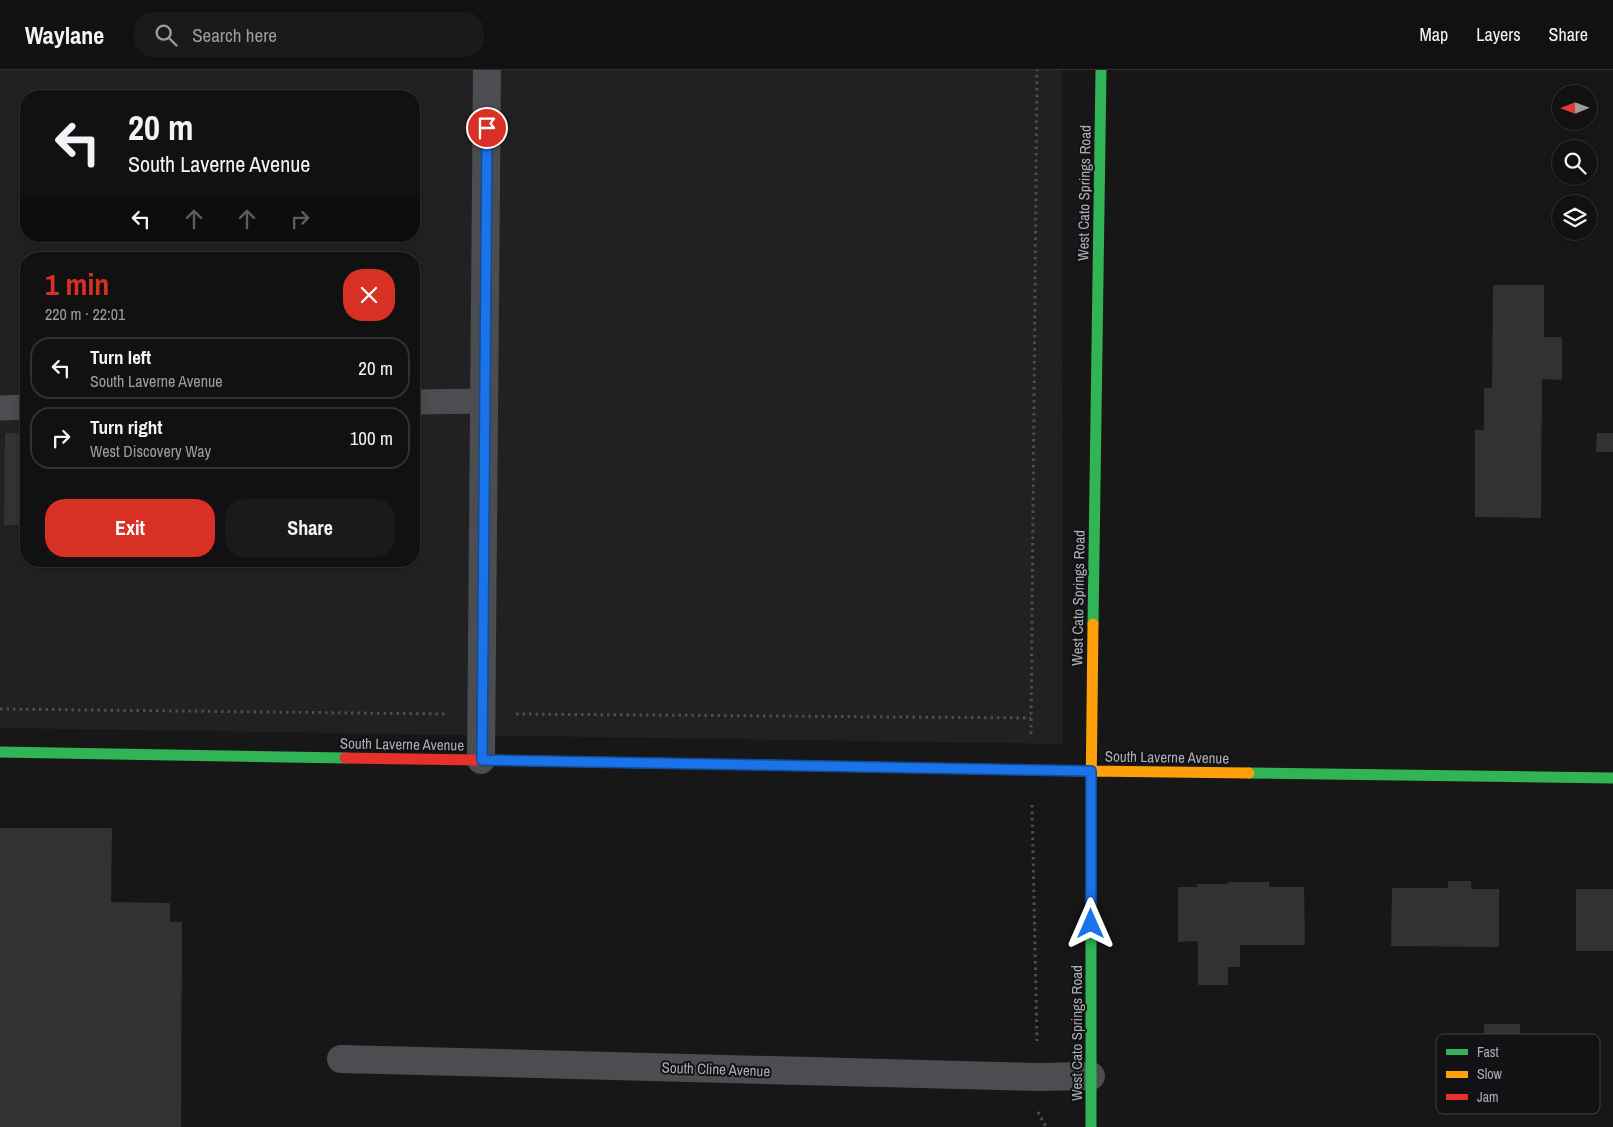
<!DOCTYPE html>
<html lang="en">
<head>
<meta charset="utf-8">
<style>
	:root { --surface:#111112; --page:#1a1a1b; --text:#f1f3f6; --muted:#9c9d9f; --line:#303132; --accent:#d93025 }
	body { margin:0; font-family:"Archivo Narrow",sans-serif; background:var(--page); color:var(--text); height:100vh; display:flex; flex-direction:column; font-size:19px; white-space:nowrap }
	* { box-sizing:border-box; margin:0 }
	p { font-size:16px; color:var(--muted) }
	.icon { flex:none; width:28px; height:28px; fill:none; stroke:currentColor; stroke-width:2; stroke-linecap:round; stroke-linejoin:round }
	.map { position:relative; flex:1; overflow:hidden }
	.panel { position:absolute; left:20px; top:182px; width:400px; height:315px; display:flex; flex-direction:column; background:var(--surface); border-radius:20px; box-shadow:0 2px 8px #0003,0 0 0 1px var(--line) }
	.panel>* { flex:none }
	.hud { position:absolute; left:20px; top:20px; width:400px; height:152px; border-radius:20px; box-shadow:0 2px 8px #0003,0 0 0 1px var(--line); background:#111112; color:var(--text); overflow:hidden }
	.needle { width:32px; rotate:269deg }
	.fabs { position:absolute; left:1552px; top:15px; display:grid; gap:10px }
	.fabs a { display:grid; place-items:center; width:45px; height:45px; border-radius:50%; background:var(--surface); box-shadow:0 2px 8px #0003,0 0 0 1px var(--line); font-size:25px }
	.pin { position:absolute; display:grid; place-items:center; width:42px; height:42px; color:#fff; margin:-21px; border:2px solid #fff; border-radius:50%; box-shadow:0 1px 5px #0007 }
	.me { position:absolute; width:55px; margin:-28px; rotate:0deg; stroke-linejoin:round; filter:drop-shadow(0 0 4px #0008) }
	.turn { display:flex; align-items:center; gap:18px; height:105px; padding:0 25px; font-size:22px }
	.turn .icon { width:65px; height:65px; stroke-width:2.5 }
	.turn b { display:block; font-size:35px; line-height:42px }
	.lanes { display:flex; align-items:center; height:48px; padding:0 25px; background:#0003; justify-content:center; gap:25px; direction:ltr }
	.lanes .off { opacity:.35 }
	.round { display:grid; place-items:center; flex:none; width:52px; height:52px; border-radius:20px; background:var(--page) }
	.headline { display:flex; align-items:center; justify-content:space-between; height:85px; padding:0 25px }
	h1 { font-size:30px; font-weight:700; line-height:38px; color:var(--accent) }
	.action { display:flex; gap:10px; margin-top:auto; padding:10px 25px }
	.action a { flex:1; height:58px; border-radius:20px; background:var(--accent); color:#fff; font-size:20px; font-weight:700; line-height:58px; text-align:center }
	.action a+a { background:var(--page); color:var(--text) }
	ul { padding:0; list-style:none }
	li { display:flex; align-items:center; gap:15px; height:62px; margin:0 10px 8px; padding:0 15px; border:2px solid var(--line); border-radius:20px }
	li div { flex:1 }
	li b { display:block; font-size:19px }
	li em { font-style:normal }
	header { display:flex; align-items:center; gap:30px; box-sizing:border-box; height:70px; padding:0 25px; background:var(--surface); border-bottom:1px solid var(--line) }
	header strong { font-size:24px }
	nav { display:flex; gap:28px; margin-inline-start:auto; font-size:18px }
	.search { width:350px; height:45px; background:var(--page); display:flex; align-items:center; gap:12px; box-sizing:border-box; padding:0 18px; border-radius:20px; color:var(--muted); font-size:19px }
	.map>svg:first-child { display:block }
</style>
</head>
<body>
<header>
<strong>Waylane</strong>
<div class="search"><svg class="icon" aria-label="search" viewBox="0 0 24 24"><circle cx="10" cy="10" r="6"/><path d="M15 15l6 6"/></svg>Search here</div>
<nav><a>Map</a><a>Layers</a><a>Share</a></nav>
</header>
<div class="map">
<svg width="1613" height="1057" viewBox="0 0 1613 1057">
	<rect width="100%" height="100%" fill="#171718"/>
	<!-- built -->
	<path fill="#212123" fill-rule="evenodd" d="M0 0H1062L1063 674 0 658ZM26 26H414V166H26ZM26 189H414V491H26Z"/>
	<!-- building -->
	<path fill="#323233" d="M1493 215H1544V267H1562V310L1542 309 1541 448 1475 447V360H1484V318H1492Z
		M5 363H26V455H4Z
		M1597 363H1613V382H1596Z
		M0 758H112L111 832 170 833V852H182L181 1057H0Z
		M1448 811H1471V819H1499V877L1391 876 1392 818H1448Z
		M1228 812H1269V817H1304L1305 875H1240V897H1228V915H1198V871L1178 872V817H1197V814H1228Z
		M1576 819H1613V881H1576Z
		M1484 954H1520V992L1484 993Z"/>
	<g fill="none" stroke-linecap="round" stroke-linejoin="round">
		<!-- path -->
		<path stroke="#4d4e51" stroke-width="3" stroke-dasharray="2.5 4" stroke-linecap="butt" d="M0 639 445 644
			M516 644 1031 648
			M1031 664 1037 0
			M1032 735 1037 971
			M1038 1042 1046 1057"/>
		<!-- lane -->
		<path stroke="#4c4d50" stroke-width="25" d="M414 332 484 331
			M0 338 26 337"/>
		<!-- street -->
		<path stroke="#4c4d50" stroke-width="28" d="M481 690 487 0
			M341 989 1038 1007 1091 1006"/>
		<!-- fast -->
		<path stroke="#30b455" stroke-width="11" d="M1093 554 1101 0
			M0 682 345 688
			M537 691 1088 701
			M1249 703 1613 708
			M1091 727V1057"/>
		<!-- slow -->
		<path stroke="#ff9f0a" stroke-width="11" d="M1088 701 1249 703
			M1091 727 1093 554"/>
		<!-- jam -->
		<path stroke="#e5322d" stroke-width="11" d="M345 688 537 691"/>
	</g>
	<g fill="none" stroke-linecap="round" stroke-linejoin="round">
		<defs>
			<path id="route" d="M487 58 482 690 1091 701V854"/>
		</defs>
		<!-- route casing -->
		<use href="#route" stroke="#114b97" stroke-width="12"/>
		<!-- route -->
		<use href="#route" stroke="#1a73e8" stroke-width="9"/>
	</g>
	<g text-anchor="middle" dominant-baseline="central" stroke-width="4" stroke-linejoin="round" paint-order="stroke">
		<!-- street labels -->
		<g font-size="15" fill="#aaadb7" stroke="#121113">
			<text transform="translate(1084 123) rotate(-89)">West Cato Springs Road</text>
			<text transform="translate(1078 528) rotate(-89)">West Cato Springs Road</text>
			<text transform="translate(402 674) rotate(1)">South Laverne Avenue</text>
			<text transform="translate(1167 687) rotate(1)">South Laverne Avenue</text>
			<text transform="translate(1076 963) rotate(-90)">West Cato Springs Road</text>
			<text transform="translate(716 999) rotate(2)">South Cline Avenue</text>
		</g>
	</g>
	<!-- legend -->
	<rect x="1436" y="964" width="164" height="80" rx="8" fill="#121113" stroke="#404044" stroke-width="1"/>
	<rect x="1446" y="979" width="22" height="6" fill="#30b455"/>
	<rect x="1446" y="1001" width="22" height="7" fill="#ff9f0a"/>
	<rect x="1446" y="1024" width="22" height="6" fill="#e5322d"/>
	<g font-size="14" fill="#aaadb7">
		<text x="1477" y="987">Fast</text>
		<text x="1477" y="1009">Slow</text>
		<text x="1477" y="1032">Jam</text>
	</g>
</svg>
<div class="fabs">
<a><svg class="needle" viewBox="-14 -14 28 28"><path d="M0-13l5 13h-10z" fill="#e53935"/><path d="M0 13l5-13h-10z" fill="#9c9d9f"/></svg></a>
<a><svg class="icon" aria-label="search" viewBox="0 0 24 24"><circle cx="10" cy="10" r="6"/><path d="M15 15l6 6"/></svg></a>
<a><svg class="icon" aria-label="layers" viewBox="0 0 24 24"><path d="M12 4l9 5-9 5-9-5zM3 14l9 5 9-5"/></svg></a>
</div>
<div class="pin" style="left:487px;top:58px;background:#d93025"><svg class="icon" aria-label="arrive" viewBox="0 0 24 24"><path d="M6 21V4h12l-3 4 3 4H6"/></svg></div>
<svg class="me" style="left:1091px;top:854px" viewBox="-20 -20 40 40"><path d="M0-17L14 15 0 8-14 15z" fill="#1a73e8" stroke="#fff" stroke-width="4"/></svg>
<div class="hud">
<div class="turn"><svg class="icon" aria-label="left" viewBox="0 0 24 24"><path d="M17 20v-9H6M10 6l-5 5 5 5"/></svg><div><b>20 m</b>South Laverne Avenue</div></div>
<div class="lanes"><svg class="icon" aria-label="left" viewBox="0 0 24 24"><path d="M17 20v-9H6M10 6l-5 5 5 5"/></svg><svg class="icon off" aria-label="ahead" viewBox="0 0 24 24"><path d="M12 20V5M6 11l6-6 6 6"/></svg><svg class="icon off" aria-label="ahead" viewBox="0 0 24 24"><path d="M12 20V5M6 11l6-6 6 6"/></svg><svg class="icon off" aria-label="right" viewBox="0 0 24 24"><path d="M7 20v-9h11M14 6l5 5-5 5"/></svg></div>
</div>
<section class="panel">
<div class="headline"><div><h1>1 min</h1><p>220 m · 22:01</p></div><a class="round" style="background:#d93025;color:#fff"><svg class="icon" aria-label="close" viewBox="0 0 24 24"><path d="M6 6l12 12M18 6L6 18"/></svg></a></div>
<ul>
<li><svg class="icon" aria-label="left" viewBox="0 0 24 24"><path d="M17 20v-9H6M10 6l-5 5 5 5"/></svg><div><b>Turn left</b><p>South Laverne Avenue</p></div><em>20 m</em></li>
<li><svg class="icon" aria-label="right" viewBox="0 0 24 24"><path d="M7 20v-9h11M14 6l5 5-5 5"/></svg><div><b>Turn right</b><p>West Discovery Way</p></div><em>100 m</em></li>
</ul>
<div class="action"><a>Exit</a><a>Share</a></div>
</section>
</div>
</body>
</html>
